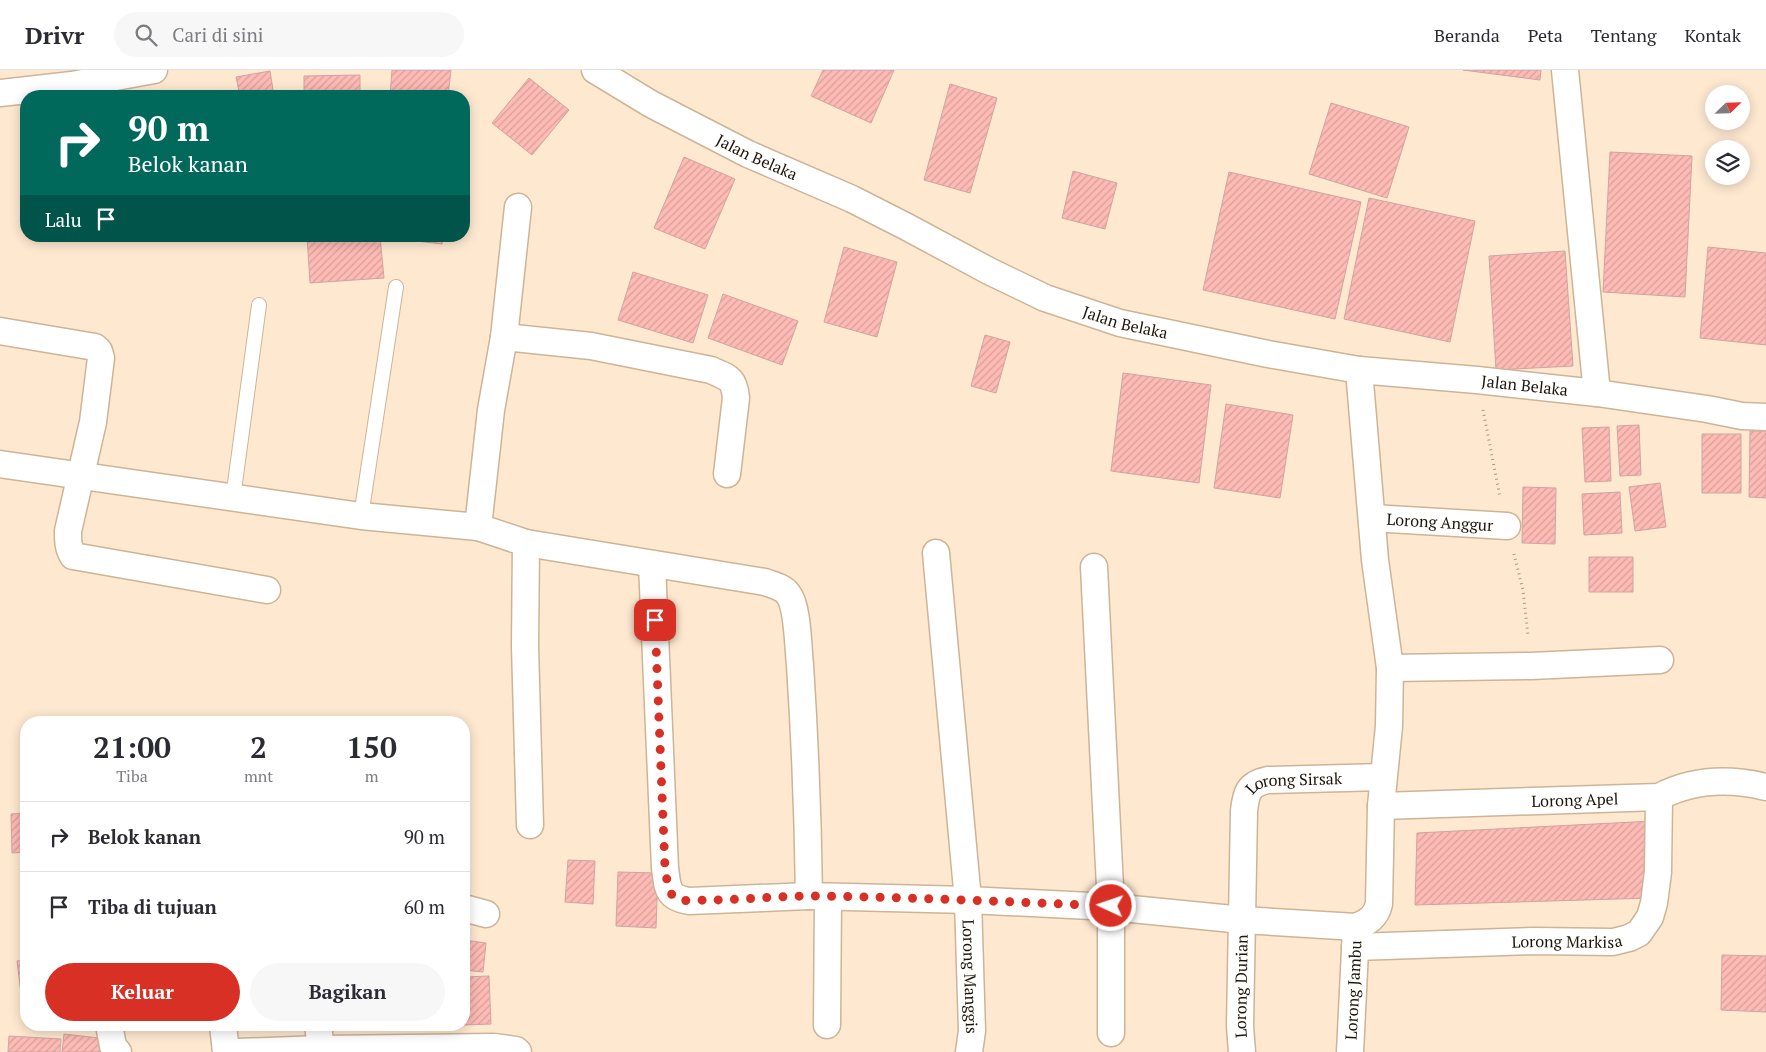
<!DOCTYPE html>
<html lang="id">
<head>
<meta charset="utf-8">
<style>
	:root { --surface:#fff; --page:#f7f7f7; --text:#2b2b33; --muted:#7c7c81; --line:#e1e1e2; --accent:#d93025 }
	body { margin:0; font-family:"PT Serif",serif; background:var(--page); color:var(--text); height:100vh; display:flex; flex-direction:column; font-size:19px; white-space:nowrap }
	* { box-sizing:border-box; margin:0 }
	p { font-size:16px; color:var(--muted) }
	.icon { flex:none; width:28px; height:28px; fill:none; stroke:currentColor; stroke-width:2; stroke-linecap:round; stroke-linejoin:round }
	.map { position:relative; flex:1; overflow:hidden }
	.panel { position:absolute; left:20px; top:646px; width:450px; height:315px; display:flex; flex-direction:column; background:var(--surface); border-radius:20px; box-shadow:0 2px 12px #0003 }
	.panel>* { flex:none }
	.top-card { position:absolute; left:20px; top:20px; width:450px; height:152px; border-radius:20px; box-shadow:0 2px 12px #0003; background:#00695c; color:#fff; overflow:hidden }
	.needle { width:32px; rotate:67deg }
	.controls { position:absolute; left:1705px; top:15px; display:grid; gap:10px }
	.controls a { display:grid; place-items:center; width:45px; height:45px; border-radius:50%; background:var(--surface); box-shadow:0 2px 12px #0003; font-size:25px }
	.pin { position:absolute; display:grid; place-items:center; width:42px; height:42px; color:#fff; margin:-21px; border-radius:10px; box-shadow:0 2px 8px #0006 }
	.me { position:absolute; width:55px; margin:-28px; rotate:273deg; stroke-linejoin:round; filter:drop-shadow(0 0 4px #0008) }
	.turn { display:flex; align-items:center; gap:18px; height:105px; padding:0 25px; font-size:22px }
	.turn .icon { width:65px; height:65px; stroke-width:2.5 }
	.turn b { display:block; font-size:35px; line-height:42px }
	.then { display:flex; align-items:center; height:48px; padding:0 25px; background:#0003; gap:10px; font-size:19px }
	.eta { display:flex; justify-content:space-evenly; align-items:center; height:85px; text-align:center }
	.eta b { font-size:30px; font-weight:700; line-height:35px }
	.primary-button { display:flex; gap:10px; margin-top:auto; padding:10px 25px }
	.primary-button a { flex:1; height:58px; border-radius:30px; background:var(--accent); color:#fff; font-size:20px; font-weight:700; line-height:58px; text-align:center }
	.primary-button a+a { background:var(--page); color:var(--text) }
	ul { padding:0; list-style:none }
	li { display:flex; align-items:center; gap:15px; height:70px; padding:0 25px; border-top:1px solid var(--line) }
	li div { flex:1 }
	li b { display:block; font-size:19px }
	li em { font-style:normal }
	header { display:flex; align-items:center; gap:30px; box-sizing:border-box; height:70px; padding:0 25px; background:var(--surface); border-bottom:1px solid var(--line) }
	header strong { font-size:24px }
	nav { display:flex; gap:28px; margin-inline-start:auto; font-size:18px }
	.search { width:350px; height:45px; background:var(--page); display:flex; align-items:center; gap:12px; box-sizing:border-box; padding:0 18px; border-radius:28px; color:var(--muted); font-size:19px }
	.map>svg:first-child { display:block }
</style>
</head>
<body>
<header>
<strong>Drivr</strong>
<div class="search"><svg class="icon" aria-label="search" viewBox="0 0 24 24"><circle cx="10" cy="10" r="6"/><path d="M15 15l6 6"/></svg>Cari di sini</div>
<nav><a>Beranda</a><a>Peta</a><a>Tentang</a><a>Kontak</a></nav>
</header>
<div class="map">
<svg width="1766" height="982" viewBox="0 0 1766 982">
	<defs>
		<pattern id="building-hatch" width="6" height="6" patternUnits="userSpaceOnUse" patternTransform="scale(1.25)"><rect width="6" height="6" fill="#febab5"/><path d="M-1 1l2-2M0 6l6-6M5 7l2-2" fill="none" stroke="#d99f9a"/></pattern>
	</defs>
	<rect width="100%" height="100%" fill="#fee8d0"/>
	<!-- building -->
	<path fill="url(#building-hatch)" stroke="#cea5a2" d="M392 0H451L448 26H390Z
		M823 0H894L871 53 811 26Z
		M1463 0H1541L1540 10Z
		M270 1 274 26H240L236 7Z
		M360 5V26H304V6Z
		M529 8 569 40 532 85 492 53Z
		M950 14 997 28 970 123 924 110Z
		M1331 33 1409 57 1387 128 1309 104Z
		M1610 82 1692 86 1685 227 1603 222Z
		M684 87 735 109 705 179 654 158Z
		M1073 101 1117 113 1105 159 1062 148Z
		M1229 102 1361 132 1335 249 1203 220Z
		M1369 128 1475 151 1450 272 1344 249Z
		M307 166H380L384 208 310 213Z
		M391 166H443L442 174 390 168Z
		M844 177 897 192 877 267 824 252Z
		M1708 177 1766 183V275L1700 268Z
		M1565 181 1573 296 1496 300 1489 186Z
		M633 202 708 225 693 273 618 250Z
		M723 224 798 251 782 295 708 268Z
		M985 265 1010 272 996 323 971 316Z
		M1123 303 1211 315 1199 413 1111 401Z
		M1226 334 1293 345 1280 428 1214 418Z
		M1639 355 1641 405 1620 406 1617 356Z
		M1609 357 1611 411 1585 412 1582 358Z
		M1750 361H1766V428L1749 427Z
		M1702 364H1741V423H1702Z
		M1660 413 1666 457 1635 461 1629 417Z
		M1523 417 1556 418 1555 474 1522 473Z
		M1620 422 1622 463 1584 465 1582 424Z
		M1589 487H1633V522H1589Z
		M26 743V782L12 783 11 744Z
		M1653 751 1652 828 1415 835 1417 763Z
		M568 790 595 791 593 834 565 832Z
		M618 802 658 803 656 858 616 856Z
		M464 870 486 873 483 902 464 900Z
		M1722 885 1766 886V942L1721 940Z
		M26 890V947L24 948 17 891Z
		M489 906 491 954 464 955V907Z
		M64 964 108 969 107 982H62Z
		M9 966 61 969 60 982H8Z"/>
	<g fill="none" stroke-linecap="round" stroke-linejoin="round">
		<defs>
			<path id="lane" d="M233 428 259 235
				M361 446 396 217"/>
			<g id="street">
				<path id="s1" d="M595 0 651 34 748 84 852 129 907 157 989 201 1045 228 1120 253 1268 284 1359 300 1477 310 1597 323 1707 339 1742 346 1766 347"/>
				<path d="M1565 0 1597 323"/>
				<path d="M0 23 72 15 154 0"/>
				<path d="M0 261 95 277 99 281 101 288 93 352 68 461C68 471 68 478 73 486L267 520"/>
				<path d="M504 267 518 137"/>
				<path d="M0 394 361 446 478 457 526 473 765 512C773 515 783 517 788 524 798 536 798 578 800 595 805 672 808 749 809 826L968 830 1111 837 1243 850 1356 857C1368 852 1376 847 1379 834L1381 736 1389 656 1390 598 1375 490 1359 300"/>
				<path id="s2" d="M1372 448 1507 456"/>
				<path d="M478 457 491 340 504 267 591 276 711 300C729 308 734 308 736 328L727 404"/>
				<path d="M526 473 525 576 530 755"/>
				<path id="s3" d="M936 483 968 830 972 961 969 982"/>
				<path d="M652 494 665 798C668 818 666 827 689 831L809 826"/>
				<path d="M1094 497 1111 837V963"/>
				<path d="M1390 598 1531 596 1660 590"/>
				<path id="s4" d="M1381 736 1659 727C1693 709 1729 708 1766 717"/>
				<path d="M464 838 486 844"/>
				<path id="s5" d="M1355 877 1534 871 1613 872 1629 868 1639 863 1650 847 1654 833 1658 802 1659 727"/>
				<path d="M109 955 113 976 118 982"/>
				<path d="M223 955 226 982"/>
				<path d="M318 955 321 979"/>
				<path d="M827 955 828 827"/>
				<path d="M238 982 321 979 494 977 516 980 518 982"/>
				<path id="s6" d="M1242 982 1240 956 1244 741C1246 723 1248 714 1268 710L1383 707"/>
				<path id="s7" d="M1350 982 1356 860"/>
			</g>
		</defs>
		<!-- lane casing -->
		<use href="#lane" stroke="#cdb497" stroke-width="16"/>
		<!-- street casing -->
		<use href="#street" stroke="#cdb497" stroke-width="29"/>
		<!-- path -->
		<path stroke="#aa9985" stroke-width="3" stroke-dasharray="1 4" stroke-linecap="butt" d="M1483 340 1500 427
			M1514 484 1523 520 1528 566"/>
		<!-- lane -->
		<use href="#lane" stroke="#fff" stroke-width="14"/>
		<!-- street -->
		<use href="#street" stroke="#fff" stroke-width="26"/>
	</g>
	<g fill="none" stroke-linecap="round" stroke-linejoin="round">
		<!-- route -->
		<path stroke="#d93025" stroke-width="9" stroke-dasharray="0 16.2" d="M655 550 665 798C667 808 667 824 677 829 686 832 699 830 708 830 742 830 776 826 810 826 911 827 1011 832 1111 836"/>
	</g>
	<g text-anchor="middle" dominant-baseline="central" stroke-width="4" stroke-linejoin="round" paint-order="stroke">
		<!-- street labels -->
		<g font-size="16" fill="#1e150a" stroke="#fef9f2">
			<text stroke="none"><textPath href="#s1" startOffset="184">Jalan Belaka</textPath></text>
			<text stroke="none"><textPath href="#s1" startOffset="589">Jalan Belaka</textPath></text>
			<text stroke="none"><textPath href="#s1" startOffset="994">Jalan Belaka</textPath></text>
			<text stroke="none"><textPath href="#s2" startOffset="68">Lorong Anggur</textPath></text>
			<text stroke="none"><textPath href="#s6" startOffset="310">Lorong Sirsak</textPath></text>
			<text stroke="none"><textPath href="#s4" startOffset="194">Lorong Apel</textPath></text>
			<text stroke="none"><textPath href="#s5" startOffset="212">Lorong Markisa</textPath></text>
			<text stroke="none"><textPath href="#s3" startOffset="425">Lorong Manggis</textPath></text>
			<text stroke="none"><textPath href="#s6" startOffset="66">Lorong Durian</textPath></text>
			<text stroke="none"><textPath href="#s7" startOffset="62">Lorong Jambu</textPath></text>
		</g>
	</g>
</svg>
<div class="controls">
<a><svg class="needle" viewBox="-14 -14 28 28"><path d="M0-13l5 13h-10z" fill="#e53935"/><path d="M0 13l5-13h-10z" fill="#7c7c81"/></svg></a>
<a><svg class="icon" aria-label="layers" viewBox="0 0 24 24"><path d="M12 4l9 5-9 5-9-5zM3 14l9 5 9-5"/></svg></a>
</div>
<div class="pin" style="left:655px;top:550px;background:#d93025"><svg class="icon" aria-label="arrive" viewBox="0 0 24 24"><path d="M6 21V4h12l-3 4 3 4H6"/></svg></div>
<svg class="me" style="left:1111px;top:836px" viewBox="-20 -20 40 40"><circle r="17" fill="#d93025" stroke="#fff" stroke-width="3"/><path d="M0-11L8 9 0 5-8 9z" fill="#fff"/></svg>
<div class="top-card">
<div class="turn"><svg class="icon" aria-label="right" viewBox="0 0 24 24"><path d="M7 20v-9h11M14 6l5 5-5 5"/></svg><div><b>90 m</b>Belok kanan</div></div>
<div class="then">Lalu<svg class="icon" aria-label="arrive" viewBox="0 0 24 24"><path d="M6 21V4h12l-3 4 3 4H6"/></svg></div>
</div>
<section class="panel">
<div class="eta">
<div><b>21:00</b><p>Tiba</p></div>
<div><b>2</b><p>mnt</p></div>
<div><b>150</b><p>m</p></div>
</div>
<ul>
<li><svg class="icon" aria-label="right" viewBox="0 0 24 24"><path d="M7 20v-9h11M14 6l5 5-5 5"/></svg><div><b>Belok kanan</b></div><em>90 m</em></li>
<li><svg class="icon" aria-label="arrive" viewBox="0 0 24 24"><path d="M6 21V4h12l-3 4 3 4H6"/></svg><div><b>Tiba di tujuan</b></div><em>60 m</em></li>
</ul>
<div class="primary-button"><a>Keluar</a><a>Bagikan</a></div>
</section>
</div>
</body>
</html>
